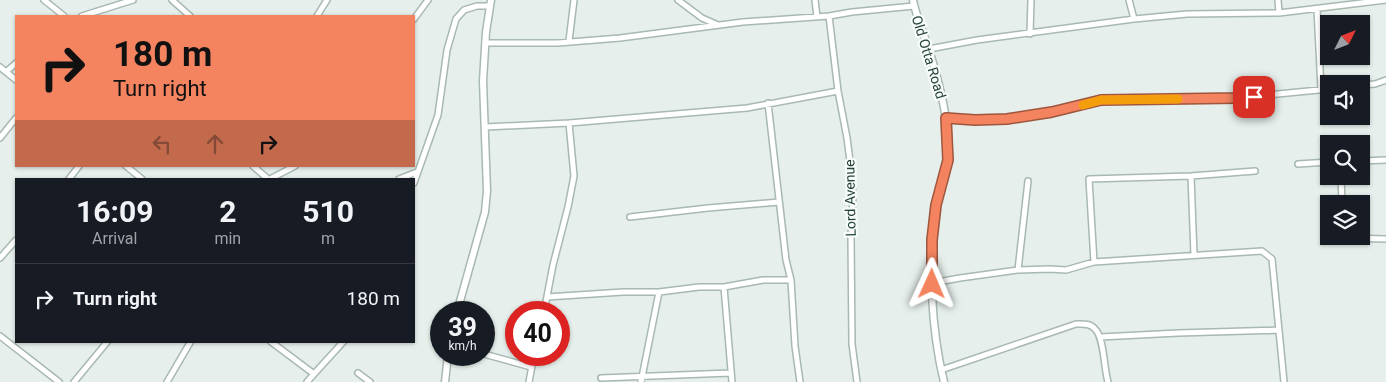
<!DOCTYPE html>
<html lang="en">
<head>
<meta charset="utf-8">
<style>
	:root { --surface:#171b24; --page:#20242c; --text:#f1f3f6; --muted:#9ea1a6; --line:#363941 }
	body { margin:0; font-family:Roboto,sans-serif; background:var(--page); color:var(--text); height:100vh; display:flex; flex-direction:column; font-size:19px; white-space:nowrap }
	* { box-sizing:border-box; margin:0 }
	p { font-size:16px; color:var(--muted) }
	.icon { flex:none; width:28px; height:28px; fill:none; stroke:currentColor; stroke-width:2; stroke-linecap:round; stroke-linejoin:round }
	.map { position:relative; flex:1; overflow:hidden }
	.details { position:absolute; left:15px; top:178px; width:400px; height:165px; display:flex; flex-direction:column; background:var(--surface); border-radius:0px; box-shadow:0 1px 4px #0004 }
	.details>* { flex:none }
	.top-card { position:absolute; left:15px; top:15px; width:400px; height:152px; border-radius:0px; box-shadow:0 1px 4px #0004; background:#f4845f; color:#111; overflow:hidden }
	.needle { width:32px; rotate:48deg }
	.buttons { position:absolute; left:1320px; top:15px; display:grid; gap:10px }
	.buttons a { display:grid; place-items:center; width:50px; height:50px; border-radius:0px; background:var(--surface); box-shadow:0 1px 4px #0004; font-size:25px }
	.speed { position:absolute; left:430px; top:301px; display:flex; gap:10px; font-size:25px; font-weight:700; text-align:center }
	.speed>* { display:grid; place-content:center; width:65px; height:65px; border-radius:50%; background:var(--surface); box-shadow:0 1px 4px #0004; line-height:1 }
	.speed small { font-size:12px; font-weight:400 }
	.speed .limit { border:8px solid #d22; background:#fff; color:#111 }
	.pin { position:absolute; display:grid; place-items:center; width:42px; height:42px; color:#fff; margin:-21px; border-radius:10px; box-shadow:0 2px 8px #0006 }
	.me { position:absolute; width:55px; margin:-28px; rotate:1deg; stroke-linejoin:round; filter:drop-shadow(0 0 4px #0008) }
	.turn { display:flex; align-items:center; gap:18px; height:105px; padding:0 15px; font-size:22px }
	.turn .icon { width:65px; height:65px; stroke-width:2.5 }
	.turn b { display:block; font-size:35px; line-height:42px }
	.lanes { display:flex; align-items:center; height:48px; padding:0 15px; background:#0003; justify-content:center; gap:25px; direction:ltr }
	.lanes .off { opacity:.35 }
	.eta { display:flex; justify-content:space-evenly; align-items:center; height:85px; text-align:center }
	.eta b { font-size:30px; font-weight:700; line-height:35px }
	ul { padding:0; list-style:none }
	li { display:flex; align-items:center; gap:15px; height:70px; padding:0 15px; border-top:1px solid var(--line) }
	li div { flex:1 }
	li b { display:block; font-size:19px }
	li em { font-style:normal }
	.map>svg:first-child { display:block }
</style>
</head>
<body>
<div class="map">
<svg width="1386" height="382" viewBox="0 0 1386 382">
	<rect width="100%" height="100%" fill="#e6efeb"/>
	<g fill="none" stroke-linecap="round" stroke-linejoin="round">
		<defs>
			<path id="minor" d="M44 0 64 16
				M172 0 190 16
				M678 0 702 18 718 25
				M815 0 817 17
				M1129 0 1134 19
				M1278 0 1279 13
				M1317 9 1321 89
				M82 16 133 0
				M317 16 327 0
				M829 16 838 91 847 138 851 169 853 197 851 237 852 344 857 382
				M414 19 428 0
				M1030 34 1031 0
				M569 41 574 0
				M485 43H558L620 38 743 22 829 16 852 12 914 6
				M929 49 977 40 1134 19 1187 14 1279 13 1386 0
				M0 67 16 80
				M6 72 16 63
				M1361 85 1375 84 1386 80
				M768 103 786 260 791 280 795 346 800 382
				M947 118 975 120 1007 119 1052 112 1101 100 1238 98 1329 89
				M486 127 569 123 747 108 838 91
				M0 138 16 118
				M1361 161 1386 160
				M1298 164 1329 162
				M126 166 142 179
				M253 166 268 179
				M1191 176 1194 255
				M1341 176 1342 204
				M69 179 79 166
				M270 179 295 166
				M399 179 417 172
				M414 183 438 115 447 50 456 19 464 10 477 6H490
				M630 217 708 208 779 202
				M1346 238 1386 239
				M0 258 16 240
				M1094 262 1089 179 1191 176 1255 171
				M1018 270 1028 181
				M932 283 960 278 1018 270 1050 269 1066 270 1094 262 1262 251 1272 259 1284 382
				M724 287 732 382
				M547 297 623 292H659L699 287H724L763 280H791
				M544 312 553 265 568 207 574 176 569 123
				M0 336 59 382
				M1100 337 1178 333 1278 330
				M270 341 314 374 344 341
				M484 354 531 367
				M941 370 1076 324C1083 324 1090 323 1095 329 1104 337 1104 369 1108 382
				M358 373 370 382
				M601 378 730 373
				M74 382 108 341
				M167 382 191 341
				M307 382 314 374
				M529 382 534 355
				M641 382 659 292"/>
			<path id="tertiary" d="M913 0C916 16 923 31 928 47 939 81 951 124 948 159 947 176 938 191 935 207 928 262 931 329 944 382
				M457 312 485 212 487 191 483 81 486 32 491 0
				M445 382 448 355"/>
		</defs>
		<!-- minor casing -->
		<use href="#minor" stroke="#a8b8b2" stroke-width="8"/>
		<!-- tertiary casing -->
		<use href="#tertiary" stroke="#a8b8b2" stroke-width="9"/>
		<!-- minor -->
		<use href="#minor" stroke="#fff" stroke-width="5"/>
		<!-- tertiary -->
		<use href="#tertiary" stroke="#fff" stroke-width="6"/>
	</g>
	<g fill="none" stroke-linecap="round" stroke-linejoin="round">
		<defs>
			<path id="route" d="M932 284V240L936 205 948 160 946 118 975 120 1007 119 1052 112 1101 100 1238 98 1254 97"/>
		</defs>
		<!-- route casing -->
		<use href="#route" stroke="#9f563e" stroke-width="12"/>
		<!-- route -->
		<use href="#route" stroke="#f4845f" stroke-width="9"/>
		<!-- slow -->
		<path stroke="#f59e0b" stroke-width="9" d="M1083 105 1101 100 1178 99"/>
	</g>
	<g text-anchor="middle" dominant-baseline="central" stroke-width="4.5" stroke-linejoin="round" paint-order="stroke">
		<!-- street labels -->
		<g font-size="14" fill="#24423a" stroke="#f7fbf9">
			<text transform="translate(929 57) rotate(73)">Old Otta Road</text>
			<text transform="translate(850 198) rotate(-91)">Lord Avenue</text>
		</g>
	</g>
</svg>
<div class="buttons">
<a><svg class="needle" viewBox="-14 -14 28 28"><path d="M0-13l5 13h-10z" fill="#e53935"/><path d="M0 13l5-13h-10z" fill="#9ea1a6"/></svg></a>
<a><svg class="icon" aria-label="sound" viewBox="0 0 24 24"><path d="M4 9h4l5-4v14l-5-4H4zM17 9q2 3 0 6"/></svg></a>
<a><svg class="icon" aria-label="search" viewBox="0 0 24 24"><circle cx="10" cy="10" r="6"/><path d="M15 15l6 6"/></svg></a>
<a><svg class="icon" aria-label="layers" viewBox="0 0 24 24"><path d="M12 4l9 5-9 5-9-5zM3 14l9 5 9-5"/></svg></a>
</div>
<div class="speed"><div>39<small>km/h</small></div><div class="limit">40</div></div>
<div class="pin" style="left:1254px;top:97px;background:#d93025"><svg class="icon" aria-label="arrive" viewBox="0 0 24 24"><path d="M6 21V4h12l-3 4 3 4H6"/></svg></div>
<svg class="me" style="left:932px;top:284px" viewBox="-20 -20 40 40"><path d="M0-17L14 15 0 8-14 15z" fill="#f4845f" stroke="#fff" stroke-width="4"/></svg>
<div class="top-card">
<div class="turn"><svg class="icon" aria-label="right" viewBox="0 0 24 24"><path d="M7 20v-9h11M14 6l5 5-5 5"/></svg><div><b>180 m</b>Turn right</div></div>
<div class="lanes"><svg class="icon off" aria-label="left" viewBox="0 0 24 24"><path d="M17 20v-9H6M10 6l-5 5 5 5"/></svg><svg class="icon off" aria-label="ahead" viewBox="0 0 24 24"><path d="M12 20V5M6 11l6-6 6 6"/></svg><svg class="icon" aria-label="right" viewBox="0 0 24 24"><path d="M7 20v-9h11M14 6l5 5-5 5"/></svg></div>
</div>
<section class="details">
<div class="eta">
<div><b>16:09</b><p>Arrival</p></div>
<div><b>2</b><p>min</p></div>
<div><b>510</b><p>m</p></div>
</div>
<ul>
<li><svg class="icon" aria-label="right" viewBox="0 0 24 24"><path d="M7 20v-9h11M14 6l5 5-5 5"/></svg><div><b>Turn right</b></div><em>180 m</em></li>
</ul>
</section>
</div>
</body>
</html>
